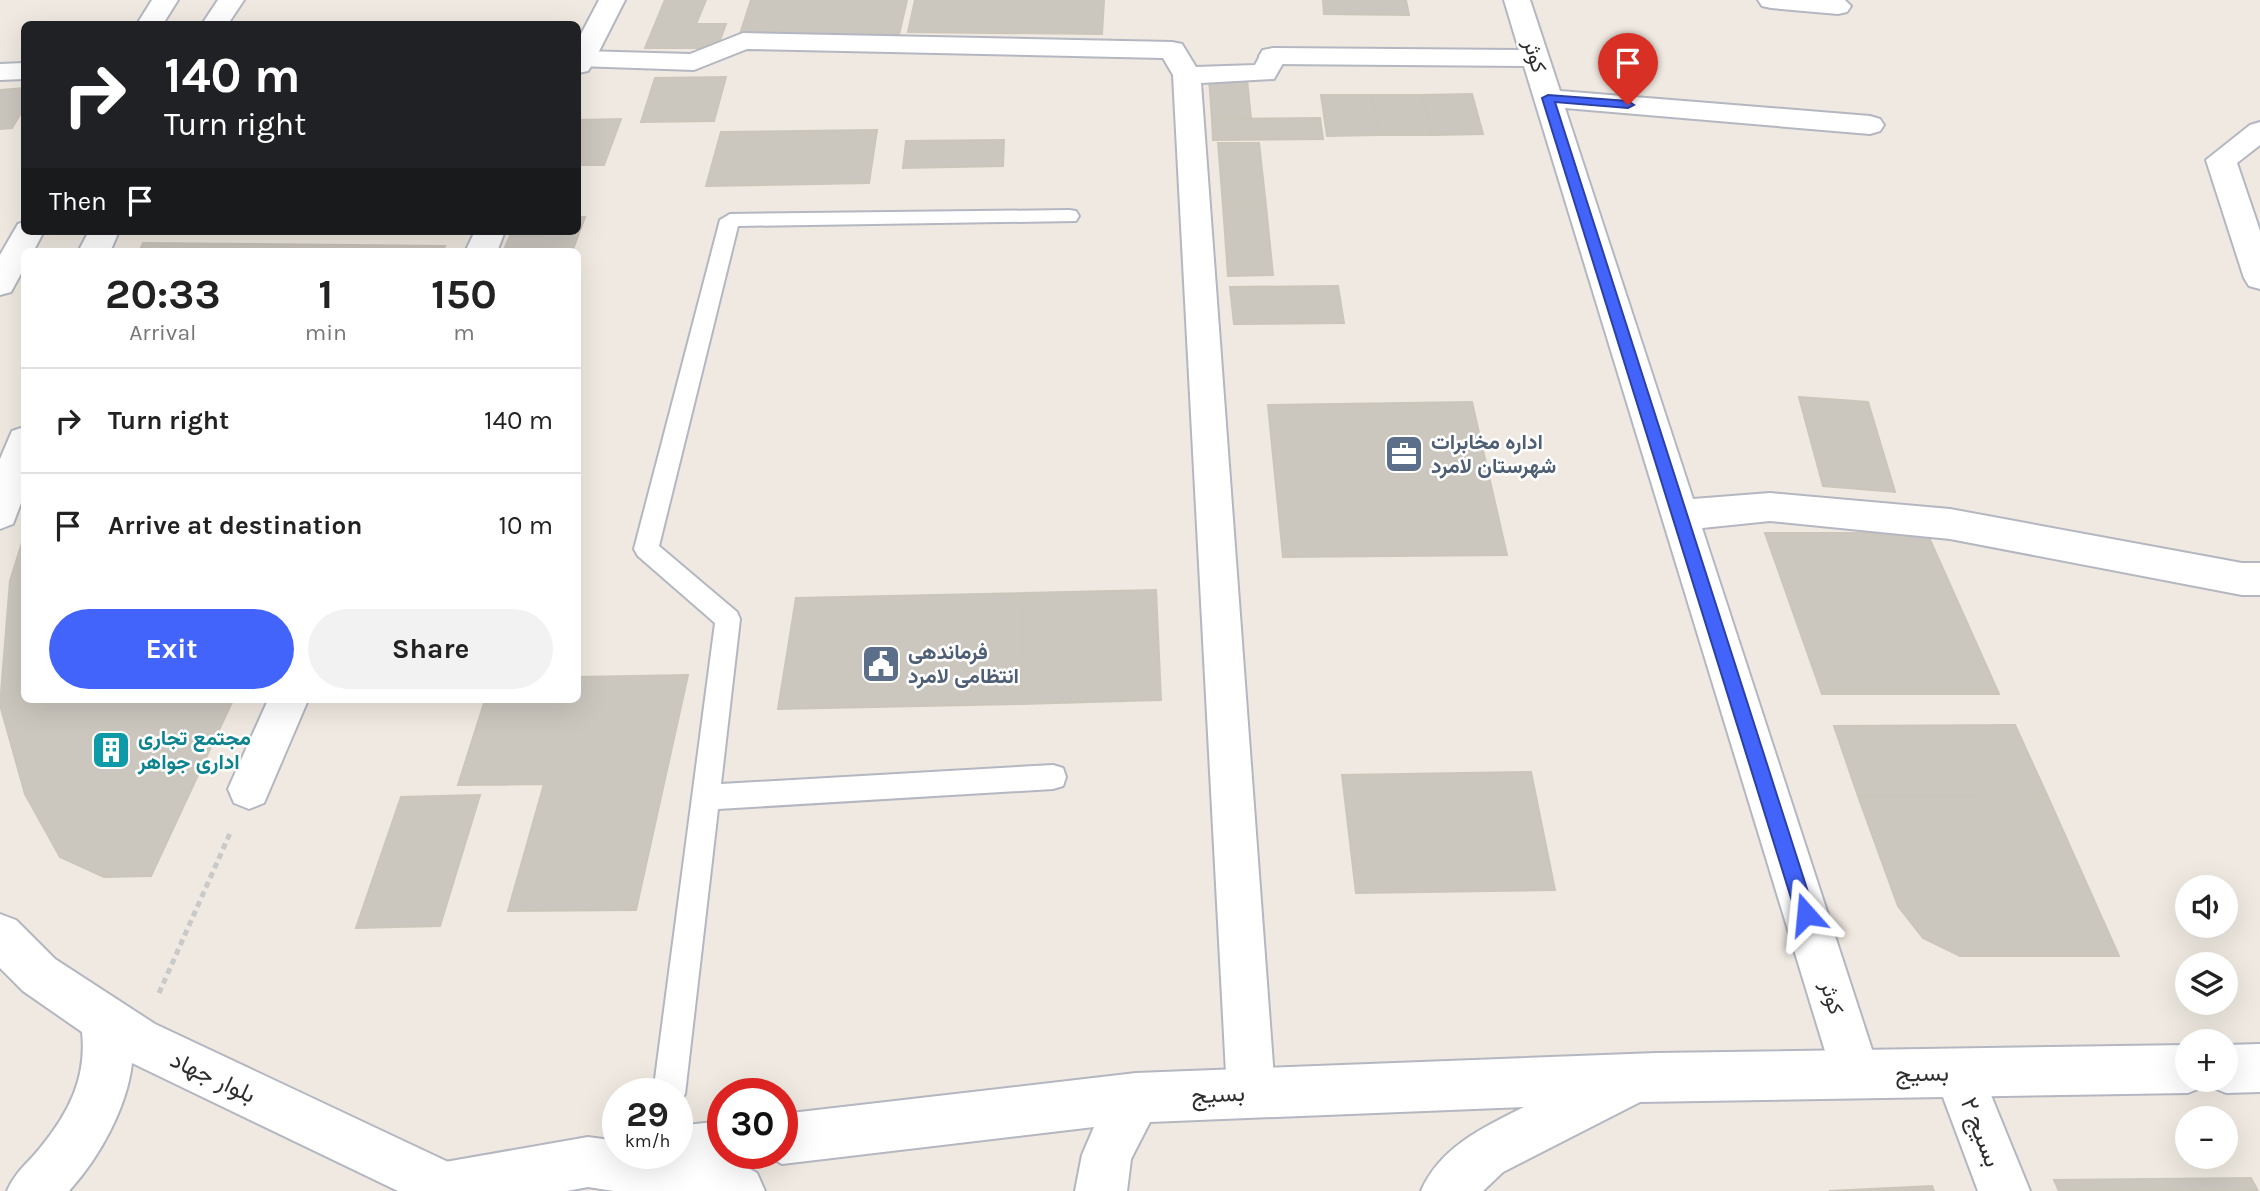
<!DOCTYPE html>
<html lang="en">
<head>
<meta charset="utf-8">
<style>
	:root { --surface:#fff; --page:#f2f2f2; --text:#222; --muted:#767676; --line:#e0e0e0; --accent:#4264fb }
	body { margin:0; font-family:Karla,Vazirmatn,sans-serif; background:var(--page); color:var(--text); height:100vh; display:flex; flex-direction:column; font-size:26px; white-space:nowrap }
	* { box-sizing:border-box; margin:0 }
	p { font-size:23px; color:var(--muted) }
	.icon { flex:none; width:38px; height:38px; fill:none; stroke:currentColor; stroke-width:2; stroke-linecap:round; stroke-linejoin:round }
	.map { position:relative; flex:1; overflow:hidden }
	.drawer { position:absolute; left:21px; top:248px; width:560px; height:455px; display:flex; flex-direction:column; background:var(--surface); border-radius:10px; box-shadow:0 7px 28px #0002 }
	.drawer>* { flex:none }
	.guide { position:absolute; left:21px; top:21px; width:560px; height:214px; border-radius:10px; box-shadow:0 7px 28px #0002; background:#202124; color:#fff; overflow:hidden }
	.fabs { position:absolute; left:2175px; top:875px; display:grid; gap:14px }
	.fabs a { display:grid; place-items:center; width:63px; height:63px; border-radius:50%; background:var(--surface); box-shadow:0 7px 28px #0002; font-size:35px }
	.speed { position:absolute; left:602px; top:1078px; display:flex; gap:14px; font-size:35px; font-weight:700; text-align:center }
	.speed>* { display:grid; place-content:center; width:91px; height:91px; border-radius:50%; background:var(--surface); box-shadow:0 7px 28px #0002; line-height:1 }
	.speed small { font-size:18px; font-weight:400 }
	.speed .limit { border:10px solid #d22; background:#fff; color:#111 }
	.pin { position:absolute; display:grid; place-items:center; width:60px; height:60px; color:#fff; margin:-72px -30px; border-radius:50% 50% 50% 0; rotate:-45deg; box-shadow:0 0 7px #0007 }
	.pin .icon { rotate:45deg }
	.me { position:absolute; width:77px; margin:-38px; rotate:342deg; stroke-linejoin:round; filter:drop-shadow(0 0 5px #0008) }
	.turn { display:flex; align-items:center; gap:24px; height:147px; padding:0 28px; font-size:32px }
	.turn .icon { width:91px; height:91px; stroke-width:2.5 }
	.turn b { display:block; font-size:49px; line-height:60px }
	.then { display:flex; align-items:center; height:66px; padding:0 28px; background:#0003; gap:14px; font-size:26px }
	.eta { display:flex; justify-content:space-evenly; align-items:center; height:119px; text-align:center }
	.eta b { font-size:42px; font-weight:700; line-height:49px }
	.cta { display:flex; gap:14px; margin-top:auto; padding:14px 28px }
	.cta a { flex:1; height:80px; border-radius:42px; background:var(--accent); color:#fff; font-size:28px; font-weight:700; line-height:80px; text-align:center }
	.cta a+a { background:var(--page); color:var(--text) }
	ul { padding:0; list-style:none }
	li { display:flex; align-items:center; gap:21px; height:105px; padding:0 28px; border-top:2px solid var(--line) }
	li div { flex:1 }
	li b { display:block; font-size:26px }
	li em { font-style:normal }
	.map>svg:first-child { display:block }
</style>
</head>
<body>
<div class="map">
<svg width="2260" height="1191" viewBox="0 0 2260 1191">
	<rect width="100%" height="100%" fill="#efe9e1"/>
	<!-- building -->
	<path fill="#cbc7bf" stroke="#cbc5ba" stroke-width="2" d="M665 0H706L696 24H726L717 48H645Z
		M751 0H907L899 35 740 34Z
		M915 0H1104L1102 34 908 32Z
		M1323 0H1406L1409 15 1324 14Z
		M726 77 714 121 641 122 655 78Z
		M1209 79H1247L1251 119H1212Z
		M24 88V108L12 128 0 129V90Z
		M1472 94 1483 134 1432 135 1422 95Z
		M1321 95H1372L1379 135 1327 136Z
		M1372 95H1422L1432 135H1379Z
		M1320 118 1323 139 1213 140 1212 119Z
		M621 119 604 165H578V120Z
		M877 130 869 183 706 186 721 132Z
		M1004 140 1003 166 903 168 906 141Z
		M1218 143H1259L1266 206H1223Z
		M1223 206H1266L1273 275 1228 276Z
		M578 217H585L572 252H503L512 231H578Z
		M143 243 445 246 442 252H139Z
		M1338 286 1344 323 1234 324 1230 287Z
		M1799 397 1868 402 1895 492 1823 486Z
		M1472 402 1507 555 1283 557 1268 405Z
		M1765 533H1927L1999 694H1822Z
		M24 536V700H233L151 876 104 877 60 857 25 794 0 705 10 581Z
		M1156 590 1161 700 1021 704 1024 593Z
		M1024 593 1021 704 778 709 796 598Z
		M688 675 636 910 508 911 544 784 458 785 485 700H578V677Z
		M2015 725 2047 795 1858 796 1834 726Z
		M1531 772 1555 890 1356 893 1342 775Z
		M480 795 440 926 356 928 401 797Z
		M2047 795 2119 956H1960L1923 938 1898 906 1858 796Z
		M2251 1178 2258 1191H2059L2054 1180Z
		M1932 1186 1934 1191H1829Z"/>
	<g fill="none" stroke-linecap="round" stroke-linejoin="round">
		<defs>
			<path id="service" d="M1069 210 1076 211 1079 216 1076 221 738 226 659 546 737 612 740 619 721 784 1053 765 1063 768 1066 777 1063 786 1053 789 718 809 685 1094 677 1106V1094H653L715 623 638 556 634 549 720 220 730 214Z"/>
			<path id="pedestrian" d="M743 33 1172 42 1182 44 1196 67 1255 65 1263 50H1283L1287 56 1274 79 1201 83 1275 1092 1268 1109 1251 1116 1234 1109 1227 1092 1173 75 1163 58 747 49 694 70 578 66V52L582 51 690 54Z"/>
			<path id="minor" d="M599 0H625L592 65 588 71 578 73V40Z
				M1504 0H1530L1560 91 1870 116 1880 119 1884 125 1880 131 1870 134 1565 108 1693 499 1770 493 1950 509 2242 563H2260V595H2242L1950 539 1770 521 1702 528 1880 1074 1873 1091 1856 1098 1839 1091 1832 1074 1524 66 1273 64 1263 62 1259 56 1263 50 1273 48 1519 50Z
				M1758 0H1845L1851 6 1847 12 1838 14 1771 8 1762 6Z
				M24 63V79L0 80V64Z
				M2260 122V145L2237 163 2260 231V289L2249 286 2244 278 2206 160 2250 125Z
				M475 231H505L497 252H465Z
				M268 700H308L264 803 249 809 234 803 228 789Z
				M1958 1049 1975 1056 2030 1191H1978L1934 1073 1941 1056Z"/>
			<path id="tertiary" d="M152 0H178L163 24H137Z
				M218 0H244L228 24H202Z
				M24 222V231H44L33 252H24V268L11 292 0 295V255L18 224Z
				M89 231H119L110 252H78Z
				M24 427V495L13 524 0 529V459L12 431Z
				M0 914 16 920 55 959 155 1024 463 1169 470 1187 469 1191H398L132 1063C127 1108 99 1158 69 1191H7C15 1172 28 1163 40 1148 69 1113 87 1077 82 1032L23 991 0 968Z"/>
			<path id="secondary" d="M2260 1044V1092L2226 1093 2209 1086 2207 1082 2205 1086 2188 1093 1640 1102 1503 1172 1483 1191H1421C1440 1147 1484 1127 1524 1107L1150 1122 1131 1159 1127 1191H1075L1082 1155 1094 1127 782 1164 763 1153H782V1114L1136 1073 1656 1053 2188 1045V1080H2226V1045Z
				M723 1121V1153H745L741 1164 757 1173 765 1191H614L588 1187 567 1191H410L418 1173 445 1162 588 1137 618 1141V1153H677V1126Z"/>
		</defs>
		<!-- service casing -->
		<use href="#service" stroke="#b4b7c1" stroke-width="4"/>
		<!-- pedestrian casing -->
		<use href="#pedestrian" stroke="#b4b7c1" stroke-width="4"/>
		<!-- minor casing -->
		<use href="#minor" stroke="#b4b7c1" stroke-width="4"/>
		<!-- tertiary casing -->
		<use href="#tertiary" stroke="#b4b7c1" stroke-width="4"/>
		<!-- secondary casing -->
		<use href="#secondary" stroke="#b4b7c1" stroke-width="4"/>
		<!-- path -->
		<path stroke="#c9c9c9" stroke-width="5" stroke-dasharray="6 4.5" stroke-linecap="butt" d="M159 993 231 831"/>
		<!-- service -->
		<use href="#service" fill="#fff" fill-rule="evenodd"/>
		<!-- pedestrian -->
		<use href="#pedestrian" fill="#fff" fill-rule="evenodd"/>
		<!-- minor -->
		<use href="#minor" fill="#fff" fill-rule="evenodd"/>
		<!-- tertiary -->
		<use href="#tertiary" fill="#fff" fill-rule="evenodd"/>
		<!-- secondary -->
		<use href="#secondary" fill="#fff" fill-rule="evenodd"/>
	</g>
	<!-- route -->
	<path fill="#4264fb" stroke="#2b41a3" stroke-width="2" d="M1548 95 1628 101 1634 105 1628 108 1555 102 1815 914 1812 921 1806 923 1799 921 1796 914 1542 98Z"/>
	<!-- icons -->
	<defs>
		<symbol id="office-square" viewBox="-11 -11 22 22"><rect x="-9" y="-9" width="18" height="18" rx="4" fill="#5c6f8a" stroke="#fff"/><path d="M-6-3h4V-5.5h4V-3h4V5H-6ZM-1-4.5V-3h2v-1.5ZM-6 0V1H6V0Z" fill="#fff"/></symbol>
		<symbol id="civic-square" viewBox="-11 -11 22 22"><rect x="-9" y="-9" width="18" height="18" rx="4" fill="#5c6f8a" stroke="#fff"/><path d="M-.6-6.5H3V-4.5H.6V-3L4-1V1h2V6H-6V1h2V-1L-.6-3ZM-1.2 2.5V6h2.4V2.5Z" fill="#fff"/></symbol>
		<symbol id="building-square" viewBox="-11 -11 22 22"><rect x="-9" y="-9" width="18" height="18" rx="4" fill="#0f9aa8" stroke="#fff"/><path d="M-4-6H4V6H1V3H-1V6H-4ZM-2.5-4.3h1.7v1.8h-1.7ZM.8-4.3h1.7v1.8H.8ZM-2.5-1h1.7V.8h-1.7ZM.8-1h1.7V.8H.8Z" fill="#fff"/></symbol>
	</defs>
	<g fill-rule="evenodd">
		<use href="#office-square" x="1382" y="432" width="44" height="44"/>
		<use href="#civic-square" x="859" y="642" width="44" height="44"/>
		<use href="#building-square" x="89" y="728" width="44" height="44"/>
	</g>
	<g text-anchor="middle" dominant-baseline="central" stroke-width="5" stroke-linejoin="round" paint-order="stroke">
		<!-- street labels -->
		<g font-size="21" fill="#2e2e2e" stroke="#fff">
			<text transform="translate(1535 56) rotate(73)">کوثر</text>
			<text transform="translate(1832 998) rotate(72)">کوثر</text>
		</g>
		<!-- service labels -->
		<g font-size="21" font-weight="bold" fill="#4e5e75" stroke="#fff" text-anchor="start">
			<text x="1431" y="442">اداره مخابرات<tspan x="1431" dy="24">شهرستان لامرد</tspan></text>
			<text x="908" y="652">فرماندهی<tspan x="908" dy="24">انتظامی لامرد</tspan></text>
		</g>
		<!-- culture labels -->
		<g font-size="21" font-weight="bold" fill="#0d838f" stroke="#fff" text-anchor="start">
			<text x="138" y="738">مجتمع تجاری<tspan x="138" dy="24">اداری جواهر</tspan></text>
		</g>
		<!-- near-street labels -->
		<g font-size="24" fill="#2e2e2e" stroke="#fff">
			<text transform="translate(1922 1073) rotate(-1)">بسیج</text>
			<text transform="translate(213 1077) rotate(25)">بلوار جهاد</text>
			<text transform="translate(1218 1094) rotate(-3)">بسیج</text>
			<text transform="translate(1981 1132) rotate(69)">بسیج ۲</text>
		</g>
	</g>
</svg>
<div class="fabs">
<a><svg class="icon" aria-label="sound" viewBox="0 0 24 24"><path d="M4 9h4l5-4v14l-5-4H4zM17 9q2 3 0 6"/></svg></a>
<a><svg class="icon" aria-label="layers" viewBox="0 0 24 24"><path d="M12 4l9 5-9 5-9-5zM3 14l9 5 9-5"/></svg></a>
<a>+</a>
<a>−</a>
</div>
<div class="speed"><div>29<small>km/h</small></div><div class="limit">30</div></div>
<div class="pin" style="left:1628px;top:105px;background:#d93025"><svg class="icon" aria-label="arrive" viewBox="0 0 24 24"><path d="M6 21V4h12l-3 4 3 4H6"/></svg></div>
<svg class="me" style="left:1806px;top:914px" viewBox="-20 -20 40 40"><path d="M0-17L14 15 0 8-14 15z" fill="#4264fb" stroke="#fff" stroke-width="4"/></svg>
<div class="guide">
<div class="turn"><svg class="icon" aria-label="right" viewBox="0 0 24 24"><path d="M7 20v-9h11M14 6l5 5-5 5"/></svg><div><b>140 m</b>Turn right</div></div>
<div class="then">Then<svg class="icon" aria-label="arrive" viewBox="0 0 24 24"><path d="M6 21V4h12l-3 4 3 4H6"/></svg></div>
</div>
<section class="drawer">
<div class="eta">
<div><b>20:33</b><p>Arrival</p></div>
<div><b>1</b><p>min</p></div>
<div><b>150</b><p>m</p></div>
</div>
<ul>
<li><svg class="icon" aria-label="right" viewBox="0 0 24 24"><path d="M7 20v-9h11M14 6l5 5-5 5"/></svg><div><b>Turn right</b></div><em>140 m</em></li>
<li><svg class="icon" aria-label="arrive" viewBox="0 0 24 24"><path d="M6 21V4h12l-3 4 3 4H6"/></svg><div><b>Arrive at destination</b></div><em>10 m</em></li>
</ul>
<div class="cta"><a>Exit</a><a>Share</a></div>
</section>
</div>
</body>
</html>
